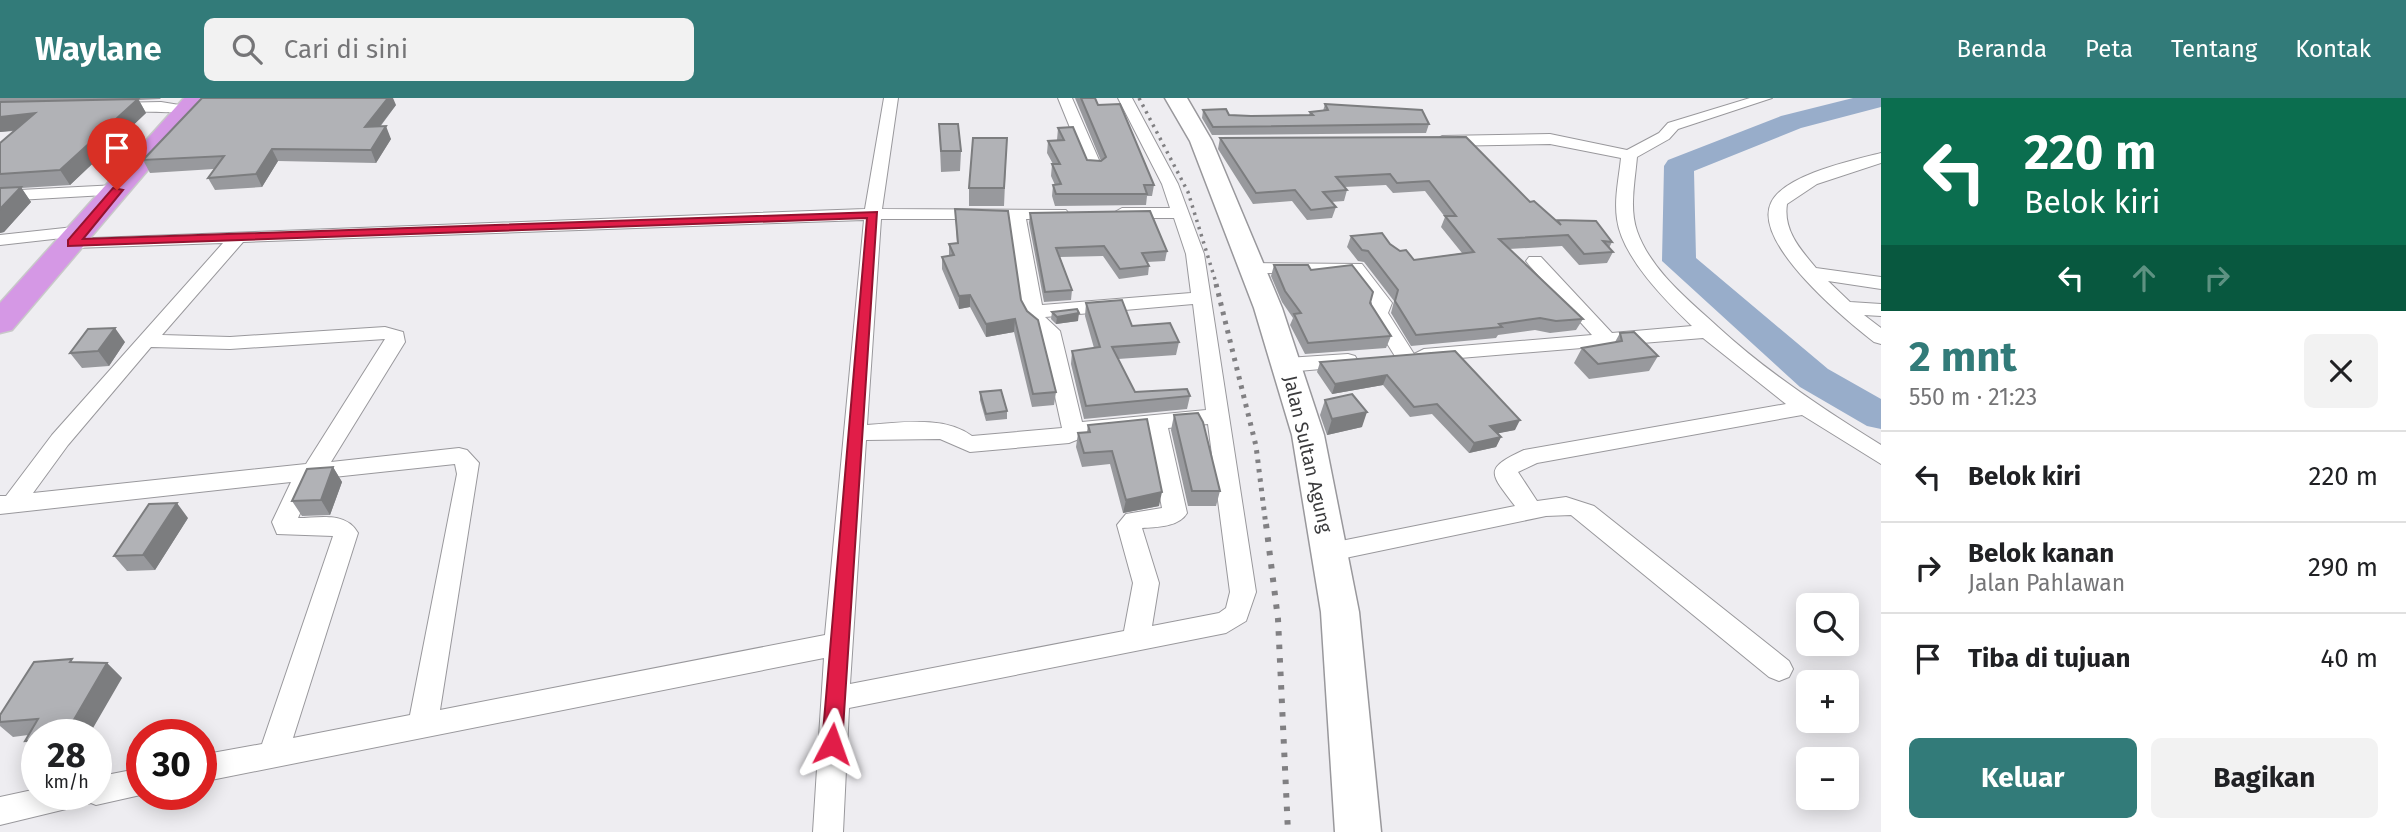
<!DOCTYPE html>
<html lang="id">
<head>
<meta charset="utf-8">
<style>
	:root { --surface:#fff; --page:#f2f2f2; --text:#202124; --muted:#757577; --line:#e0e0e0; --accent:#327b79 }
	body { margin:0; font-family:"Fira Sans",sans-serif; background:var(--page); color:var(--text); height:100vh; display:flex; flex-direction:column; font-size:26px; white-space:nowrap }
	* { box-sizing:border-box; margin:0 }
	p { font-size:23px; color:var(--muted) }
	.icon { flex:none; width:38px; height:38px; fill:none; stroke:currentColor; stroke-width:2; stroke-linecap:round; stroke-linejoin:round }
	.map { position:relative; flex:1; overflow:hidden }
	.details { display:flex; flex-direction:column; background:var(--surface); width:525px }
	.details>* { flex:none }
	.hud { background:#0b6e4f; color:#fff; overflow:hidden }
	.fabs { position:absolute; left:1796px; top:495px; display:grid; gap:14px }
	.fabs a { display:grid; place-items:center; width:63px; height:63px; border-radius:10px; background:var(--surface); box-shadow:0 4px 18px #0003; font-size:35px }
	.speed { position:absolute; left:21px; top:621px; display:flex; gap:14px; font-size:35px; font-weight:700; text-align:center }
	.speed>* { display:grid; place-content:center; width:91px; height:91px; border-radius:50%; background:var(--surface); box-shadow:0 4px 18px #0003; line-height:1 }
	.speed small { font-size:18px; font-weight:400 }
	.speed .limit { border:10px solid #d22; background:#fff; color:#111 }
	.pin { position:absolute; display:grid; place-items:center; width:60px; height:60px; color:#fff; margin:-72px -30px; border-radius:50% 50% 50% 0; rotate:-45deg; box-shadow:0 0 7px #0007 }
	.pin .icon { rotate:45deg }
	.me { position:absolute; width:77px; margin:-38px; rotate:4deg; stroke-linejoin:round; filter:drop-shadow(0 0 5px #0008) }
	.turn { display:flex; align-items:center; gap:24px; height:147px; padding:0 28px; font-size:32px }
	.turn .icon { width:91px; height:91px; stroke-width:2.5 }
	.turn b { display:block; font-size:49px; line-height:60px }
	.lanes { display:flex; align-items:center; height:66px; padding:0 28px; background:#0003; justify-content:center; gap:35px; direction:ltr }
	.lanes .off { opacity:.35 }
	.round { display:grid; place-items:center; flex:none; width:74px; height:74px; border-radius:10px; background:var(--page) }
	.overview { display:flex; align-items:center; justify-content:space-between; height:119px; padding:0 28px }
	h1 { font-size:42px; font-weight:700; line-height:52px; color:var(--accent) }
	.action { display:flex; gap:14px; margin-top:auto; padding:14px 28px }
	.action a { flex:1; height:80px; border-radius:10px; background:var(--accent); color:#fff; font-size:28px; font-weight:700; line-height:80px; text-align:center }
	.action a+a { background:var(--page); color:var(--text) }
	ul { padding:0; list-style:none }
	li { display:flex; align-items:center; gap:21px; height:91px; padding:0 28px; border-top:2px solid var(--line) }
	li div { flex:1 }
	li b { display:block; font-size:26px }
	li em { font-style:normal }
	header { display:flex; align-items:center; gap:42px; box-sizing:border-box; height:98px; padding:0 35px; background:var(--accent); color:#fff }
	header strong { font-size:33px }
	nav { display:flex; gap:38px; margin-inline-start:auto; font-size:24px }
	.search { width:490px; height:63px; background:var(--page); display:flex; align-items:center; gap:18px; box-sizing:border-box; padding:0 24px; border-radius:10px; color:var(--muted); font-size:26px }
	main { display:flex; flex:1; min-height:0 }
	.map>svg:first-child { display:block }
</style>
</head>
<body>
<header>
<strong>Waylane</strong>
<div class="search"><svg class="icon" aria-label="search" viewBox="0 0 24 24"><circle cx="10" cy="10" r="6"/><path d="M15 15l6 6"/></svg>Cari di sini</div>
<nav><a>Beranda</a><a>Peta</a><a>Tentang</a><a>Kontak</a></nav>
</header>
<main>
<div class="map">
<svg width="1881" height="734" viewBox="0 0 1881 734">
	<rect width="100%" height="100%" fill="#eeedf1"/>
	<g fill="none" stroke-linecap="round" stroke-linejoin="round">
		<!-- river -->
		<path fill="#98adca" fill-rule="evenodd" d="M1853 0H1881V9L1801 30 1694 73 1696 160 1828 271 1881 301V331L1867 328 1800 289 1662 163 1664 68 1668 62 1781 18Z"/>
		<defs>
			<path id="street" d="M884 0H898L882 111 1066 112 1069 116 1060 121H1026L1042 207 1191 195 1186 156 1174 120H1122L1113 115 1122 110H1170L1162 86 1118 0H1132L1178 86 1204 156 1256 494 1246 523 1226 535 849 610 843 734H813L824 560 201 684V657L262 646 333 438 277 436 272 424 291 384 0 416V398H6L52 337 223 145 73 150 67 149 64 145 67 141 865 111ZM881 121H1009L1023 214 1028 224 1041 235 1062 330 972 338C943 317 900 325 867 327ZM864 122 825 537 440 612 479 365 467 352 459 350 331 364 405 244 403 234 385 229 230 239 162 237 243 144ZM1193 206 1206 312 1082 324 1060 233 1045 219ZM385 241 306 366 33 395 68 347 151 249 230 251ZM1208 326 1230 494 1226 510 1219 515 1152 528 1159 485 1142 430C1157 429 1179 429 1187 415L1168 330ZM1147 332 1162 410 1126 416 1117 427 1133 485 1124 533 850 586 866 342 940 341 970 354 1069 345 1089 337ZM455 366 457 376 410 617 293 640 358 435C346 413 319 420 298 420L315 381Z
				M1058 0H1072L1102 69 1100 72H1088L1086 69Z
				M1750 0H1772L1678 31 1669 41 1637 59C1635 83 1629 110 1637 133 1651 173 1690 203 1718 229 1767 274 1824 312 1881 347V366L1802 317 1537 365 1518 374 1537 403 1566 399 1594 408 1789 563 1793 571 1789 579 1779 583 1769 579 1571 417 1546 418 1331 463 1322 461 1319 454 1322 447 1331 445 1515 408C1490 375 1483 371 1524 352L1786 306 1703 240 1424 263 1415 259 1405 264 1398 263 1368 215 1372 205 1350 175H1252L1245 173 1243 169 1245 165 1362 166 1392 205 1388 215 1414 256 1424 251 1592 237 1529 167 1526 163 1529 159H1541L1612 235 1692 228C1665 202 1622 159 1617 121 1614 101 1619 80 1621 60L1550 46 1442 48 1434 43 1442 38 1550 36 1627 52 1659 35 1668 25Z
				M161 4 192 9 194 12C189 16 111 14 105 9L112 5Z
				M1881 55V65L1817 86 1787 106C1783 132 1800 151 1816 170L1881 179V191L1828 183 1850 204 1881 206V218L1864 217 1881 230V246L1874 244C1846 222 1752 145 1771 105 1783 77 1854 62 1881 55Z
				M117 87 125 92 123 96 0 103V93Z
				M83 128 92 133 89 137 0 147V137Z
				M1348 256 1355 258 1358 263 1355 268 1287 274 1277 267 1287 260Z
				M142 670V696H145L96 707 91 705 0 727V699L37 691V696H96V679Z"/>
			<path id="secondary" d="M1165 0H1187L1212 43 1282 210 1324 337 1359 514 1381 734H1335L1321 514 1292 337 1254 210 1190 43Z"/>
			<path id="highway" d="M184 0H209L12 232 0 235V205Z"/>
		</defs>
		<!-- street casing -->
		<use href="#street" stroke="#99989c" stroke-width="2"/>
		<!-- secondary casing -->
		<use href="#secondary" stroke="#99989c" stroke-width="3"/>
		<!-- highway casing -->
		<use href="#highway" stroke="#c8c8c9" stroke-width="3"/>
		<!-- street -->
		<use href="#street" fill="#fff" fill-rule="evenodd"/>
		<!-- secondary -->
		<use href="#secondary" fill="#fff" fill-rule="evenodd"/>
		<!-- highway -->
		<use href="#highway" fill="#d598e5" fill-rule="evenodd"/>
		<!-- rail-far2 -->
		<path stroke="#818083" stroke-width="3.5" stroke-dasharray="2.5 5" stroke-linecap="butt" d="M1139 0 1188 94 1217 188"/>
		<!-- rail-far1 -->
		<path stroke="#818083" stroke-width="5" stroke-dasharray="3.5 6" stroke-linecap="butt" d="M1216 186 1256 348 1266 428"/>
		<!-- rail -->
		<path stroke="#818083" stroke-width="6" stroke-dasharray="4.5 9" stroke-linecap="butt" d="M1266 426 1278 521 1288 734"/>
	</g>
	<!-- wall -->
	<path fill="#98999d" d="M0 0H161L160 1 139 2 146 15 70 87 21 90 31 104 4 134 0 135V45L14 33 0 34Z
		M1075 0H1095L1098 7 1154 87 1152 98H1147L1146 107 1055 108 1052 98 1053 87H1055L1051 78 1052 66H1053L1047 55 1048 43 1057 42 1058 30 1087 62 1101 63Z
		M1325 6 1429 26 1426 35 1212 37 1202 20 1203 12 1229 17 1251 18 1309 17 1310 14 1323 13Z
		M396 7 380 29 391 41 376 65 278 63 262 89 215 92 208 80 214 71 150 75 143 62Z
		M939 26 961 53 960 73 941 74Z
		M1007 40 1004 108H969V90Z
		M1220 40 1530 104 1557 124V122L1612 144 1609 150 1613 154 1607 165 1579 167 1562 148 1509 151 1583 221 1576 232 1550 235 1535 232 1498 237 1496 240 1411 248 1391 215 1394 203 1364 164 1358 163 1347 149 1351 138 1390 146 1414 162 1462 155 1441 129 1445 119 1425 93 1393 95 1386 87 1344 89 1347 92 1344 103 1331 104 1336 109 1332 120 1307 122 1292 103 1253 106 1218 51Z
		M955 111 1021 202 1056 294 1054 307 1032 309 1014 234 986 239 970 209 959 211 942 171V159L949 158V146L957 145Z
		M1030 115 1167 153 1165 163 1147 164 1149 168 1148 177 1119 181 1103 158 1060 159 1072 192 1071 202 1044 204 1029 125Z
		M1274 167 1311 172 1370 205 1391 238 1386 250 1305 256 1290 227 1293 220 1282 204 1271 178Z
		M1086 205 1132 228 1179 244 1176 257 1118 261 1135 294 1190 298 1187 311 1084 321 1071 266 1072 253 1094 250 1085 218Z
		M1052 214 1078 223 1056 226 1051 221Z
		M1620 235 1658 258 1649 273 1589 281 1574 265 1582 250 1615 244Z
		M125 244 109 268 82 270 70 255Z
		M1455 253 1515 332 1498 335 1501 339 1496 349 1469 355 1432 316 1410 319 1383 287 1332 296 1317 274 1320 264Z
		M980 294 1007 313V321L986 323 980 302Z
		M1325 302 1362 329 1327 337 1320 317Z
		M1174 317 1220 393 1216 408H1188L1171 332Z
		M1147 321 1159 408 1123 415 1110 366 1082 369 1076 349 1078 335 1087 334 1088 327Z
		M333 369 342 384 330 417 302 418 292 403Z
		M188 420 155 472 127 473 114 458Z
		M75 564 107 565 122 580 37 637V653L25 643 28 637 13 639 0 628V617Z"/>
	<!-- shaded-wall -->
	<path fill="#7c7d7f" d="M388 0H393L396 7 370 41 365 29Z
		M138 1 146 15 70 87 60 72Z
		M35 15 44 29 0 34V19Z
		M386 28 391 41 376 65 371 52Z
		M272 51 278 63 262 89 256 76Z
		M21 89 31 104 4 134 0 135V111Z
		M970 197V209L959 211V198Z
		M1079 215 1078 223 1056 226 1057 219Z
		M1015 221 1014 234 986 239V226Z
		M115 230 125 244 109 268 98 253Z
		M1387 277 1383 287 1332 296 1335 286Z
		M1367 314 1362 329 1327 337 1332 321Z
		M1520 322 1515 332 1485 338 1490 328Z
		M1501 339 1496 349 1469 355 1474 345Z
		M333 369 342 384 330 417 321 402Z
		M1162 394 1159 408 1123 415 1126 402Z
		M177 405 188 420 155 472 143 457Z
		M107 565 122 580 89 637H65Z"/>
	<!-- building -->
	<path fill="#b1b2b6" stroke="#7c7d7f" stroke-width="2" d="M202 0H388L365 29 386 28 371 52 272 51 256 76 208 80 224 58 143 62Z
		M1081 0H1095L1098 7 1120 6 1154 87H1144L1147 96H1056L1053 87 1061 86 1052 66H1060L1048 43 1064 42 1058 30 1073 29 1087 62 1101 63 1106 59Z
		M138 1 60 72 0 76V45L35 15 0 19V4Z
		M1325 6 1422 12 1429 26 1213 29 1203 12 1226 11 1229 17 1251 18 1313 17 1310 14 1328 12Z
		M939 26H958L961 53H941Z
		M1466 39 1530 104 1534 103 1561 127 1557 122 1596 123 1612 144 1603 143 1613 154 1584 156 1568 137 1499 141 1583 221 1556 223 1540 220 1499 226 1502 229 1416 237 1395 203 1398 192 1368 153 1362 152 1351 138 1382 135 1390 146 1400 153 1406 152 1414 162 1474 154 1445 118H1456L1429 83 1397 85 1390 76 1336 79 1347 92 1323 94 1336 109 1311 112 1295 92 1256 95 1220 40Z
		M973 40H1007L1004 90H969Z
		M21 89 0 111V90Z
		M955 111 1008 113 1021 202 1027 213 1038 222 1056 294 1033 296 1015 221 986 226 970 197 959 198 942 159 954 157 949 146 958 145Z
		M1150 113 1167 153 1142 155 1149 168 1120 171 1104 148 1056 150 1072 192 1045 194 1030 115Z
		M1274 167H1308L1311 172 1352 167 1373 194 1370 205 1391 238 1308 245 1294 216 1301 215 1285 193Z
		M1122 202 1132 228 1170 225 1179 244 1112 249 1135 294 1187 291 1190 298 1086 308 1072 253 1100 249 1086 205Z
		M1077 211 1079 215 1057 219 1052 214Z
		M115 230 98 253 70 255 88 231Z
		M1634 234 1658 258 1598 266 1582 250 1622 243 1620 235Z
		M1455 253 1520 322 1490 328 1501 339 1474 345 1437 306 1414 309 1387 277 1335 286 1320 264Z
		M1001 292 1007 313 986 316 980 294Z
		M1352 296 1367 314 1332 321 1325 302Z
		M1198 315 1203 324 1220 393H1192L1174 317Z
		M1147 321 1162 394 1126 402 1112 353 1084 355 1078 335 1090 334 1088 327Z
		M333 369 321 402 292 403 307 371Z
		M177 405 143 457 114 458 149 406Z
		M72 561 70 564 107 565 65 637H37V642L25 643 38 621 0 624V617L34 564Z"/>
	<!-- route -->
	<path fill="#e11d48" stroke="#92132f" stroke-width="2" d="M113 90 123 92 83 141 877 114 842 646 839 653 832 655 825 653 822 646 867 120 68 148V142Z"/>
	<g text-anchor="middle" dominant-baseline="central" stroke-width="6" stroke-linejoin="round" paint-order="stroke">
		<!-- street labels -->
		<g font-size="19" fill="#3b3b3d" stroke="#fff">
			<text transform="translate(1308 356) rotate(77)">Jalan Sultan Agung</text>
		</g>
	</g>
</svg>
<div class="fabs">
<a><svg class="icon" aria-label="search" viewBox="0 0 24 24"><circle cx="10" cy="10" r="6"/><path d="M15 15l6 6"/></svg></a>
<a>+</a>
<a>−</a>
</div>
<div class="speed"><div>28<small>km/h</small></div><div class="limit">30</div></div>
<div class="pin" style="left:117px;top:92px;background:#d93025"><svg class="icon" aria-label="arrive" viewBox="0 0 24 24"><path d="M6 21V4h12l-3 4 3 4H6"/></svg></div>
<svg class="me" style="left:832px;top:646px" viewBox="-20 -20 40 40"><path d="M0-17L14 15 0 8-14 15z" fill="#e11d48" stroke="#fff" stroke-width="4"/></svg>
</div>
<section class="details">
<div class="hud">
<div class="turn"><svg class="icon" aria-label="left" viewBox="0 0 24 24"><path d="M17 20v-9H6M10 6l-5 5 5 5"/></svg><div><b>220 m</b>Belok kiri</div></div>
<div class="lanes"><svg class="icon" aria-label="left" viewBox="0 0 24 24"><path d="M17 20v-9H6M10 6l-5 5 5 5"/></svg><svg class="icon off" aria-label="ahead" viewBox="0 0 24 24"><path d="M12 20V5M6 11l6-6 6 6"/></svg><svg class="icon off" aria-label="right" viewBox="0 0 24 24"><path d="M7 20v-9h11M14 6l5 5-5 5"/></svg></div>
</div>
<div class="overview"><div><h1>2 mnt</h1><p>550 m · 21:23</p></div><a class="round"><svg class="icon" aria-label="close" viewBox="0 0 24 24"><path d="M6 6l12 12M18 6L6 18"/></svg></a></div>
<ul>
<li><svg class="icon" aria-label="left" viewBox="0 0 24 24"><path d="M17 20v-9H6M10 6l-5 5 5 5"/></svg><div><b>Belok kiri</b></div><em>220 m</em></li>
<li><svg class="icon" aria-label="right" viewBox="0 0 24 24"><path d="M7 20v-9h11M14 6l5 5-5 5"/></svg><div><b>Belok kanan</b><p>Jalan Pahlawan</p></div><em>290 m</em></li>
<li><svg class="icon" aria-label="arrive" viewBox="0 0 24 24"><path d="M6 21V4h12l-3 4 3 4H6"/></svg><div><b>Tiba di tujuan</b></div><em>40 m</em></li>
</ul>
<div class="action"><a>Keluar</a><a>Bagikan</a></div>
</section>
</main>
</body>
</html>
